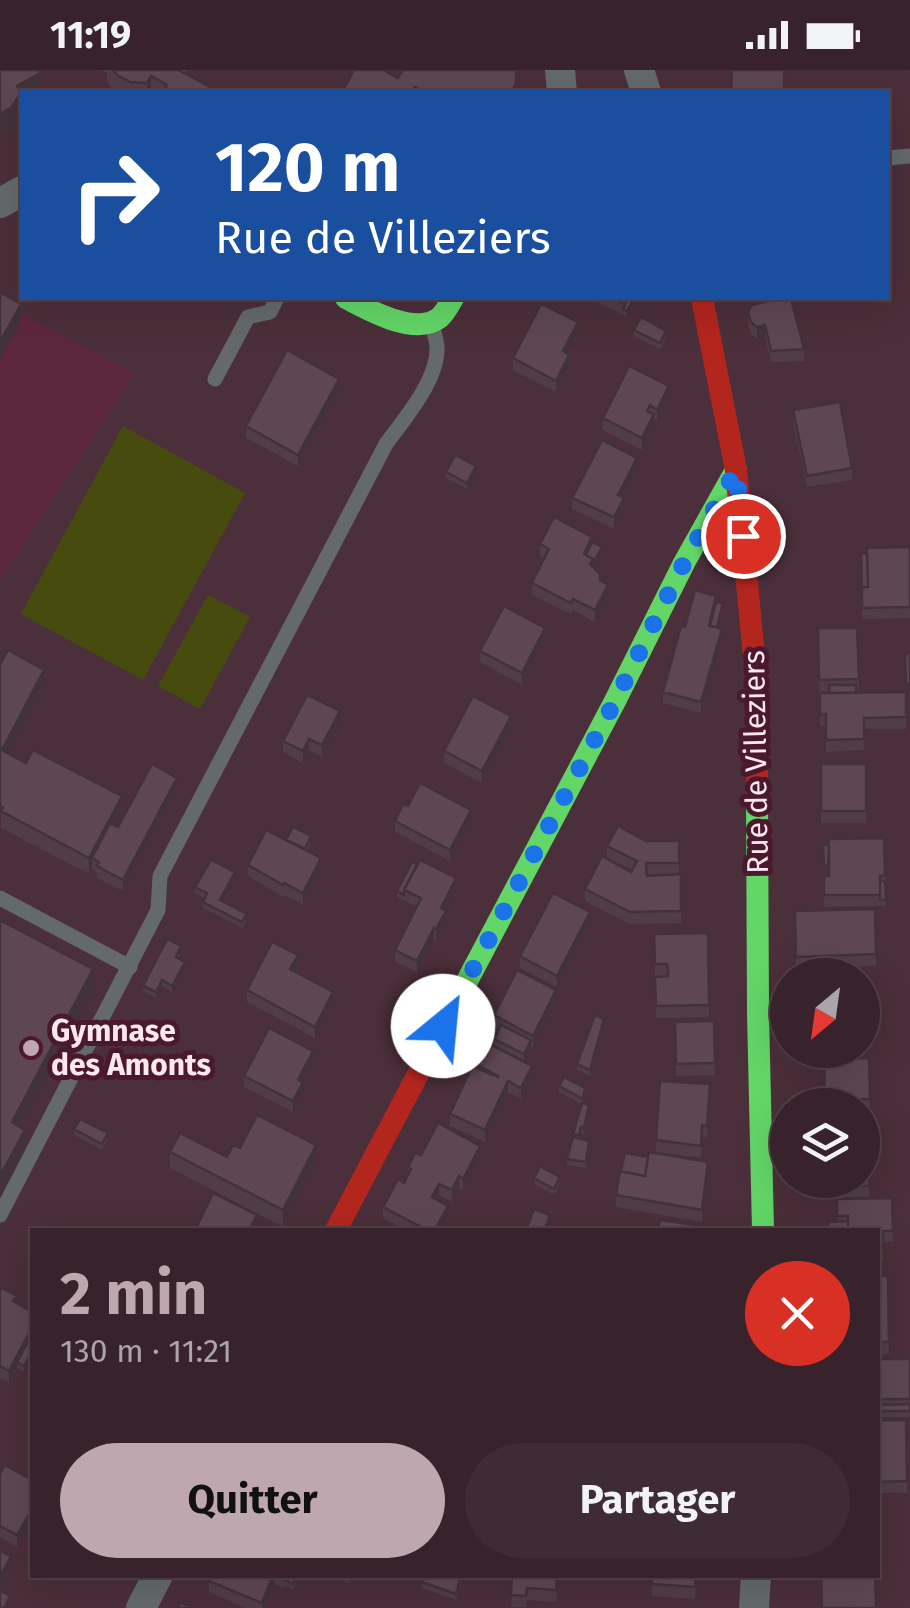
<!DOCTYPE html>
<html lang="fr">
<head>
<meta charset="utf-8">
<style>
	:root { --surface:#38232c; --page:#3f2b34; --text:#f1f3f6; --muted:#aba4a9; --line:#524048; --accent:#bea7ae }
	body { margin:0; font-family:"Fira Sans",sans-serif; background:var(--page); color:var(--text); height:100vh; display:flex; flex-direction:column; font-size:38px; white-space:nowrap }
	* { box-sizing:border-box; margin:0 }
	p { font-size:32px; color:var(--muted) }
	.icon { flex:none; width:55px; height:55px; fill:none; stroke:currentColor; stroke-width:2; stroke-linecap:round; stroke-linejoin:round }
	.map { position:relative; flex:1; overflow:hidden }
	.side { position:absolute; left:30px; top:1158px; width:850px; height:350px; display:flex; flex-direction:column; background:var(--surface); border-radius:0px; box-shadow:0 10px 40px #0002,0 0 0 2px var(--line) }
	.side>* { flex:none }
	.top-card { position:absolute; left:20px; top:20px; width:870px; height:210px; border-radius:0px; box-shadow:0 10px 40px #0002,0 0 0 2px var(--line); background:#1a4fa0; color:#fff; overflow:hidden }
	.needle { width:65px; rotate:209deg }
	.fabs { position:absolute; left:770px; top:888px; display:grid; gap:20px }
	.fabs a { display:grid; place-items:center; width:110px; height:110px; border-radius:50%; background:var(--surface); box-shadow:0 10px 40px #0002,0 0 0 2px var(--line); font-size:50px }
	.pin { position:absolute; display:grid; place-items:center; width:85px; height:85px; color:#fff; margin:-42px; border:5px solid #fff; border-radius:50%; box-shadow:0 2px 10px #0007 }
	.me { position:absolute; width:110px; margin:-55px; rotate:28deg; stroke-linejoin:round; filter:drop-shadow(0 0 8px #0008) }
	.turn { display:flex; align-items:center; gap:35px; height:210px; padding:0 30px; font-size:45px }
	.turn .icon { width:130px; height:130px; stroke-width:2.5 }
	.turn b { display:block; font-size:70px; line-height:85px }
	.round { display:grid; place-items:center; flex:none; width:105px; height:105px; border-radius:52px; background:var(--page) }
	.summary { display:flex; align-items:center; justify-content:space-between; height:170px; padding:0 30px }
	h1 { font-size:60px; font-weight:700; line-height:75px; color:var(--accent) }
	.primary-button { display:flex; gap:20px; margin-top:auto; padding:20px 30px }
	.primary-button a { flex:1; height:115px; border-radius:60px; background:var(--accent); color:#111; font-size:40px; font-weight:700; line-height:115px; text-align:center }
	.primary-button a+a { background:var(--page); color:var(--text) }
	.status { display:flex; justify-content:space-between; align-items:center; height:70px; padding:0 50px; background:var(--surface); direction:ltr }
	.status svg { height:28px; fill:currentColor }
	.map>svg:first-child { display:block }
</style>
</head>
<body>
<div class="status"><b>11:19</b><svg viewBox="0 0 49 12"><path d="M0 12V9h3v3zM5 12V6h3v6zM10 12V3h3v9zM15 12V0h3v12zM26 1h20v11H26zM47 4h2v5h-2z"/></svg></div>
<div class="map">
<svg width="910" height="1538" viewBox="0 0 910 1538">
	<rect width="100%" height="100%" fill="#4b2f3a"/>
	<!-- built -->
	<path fill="#5d273c" d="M0 231 134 304 0 511Z"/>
	<!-- green -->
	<path fill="#474c0e" d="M123 356 245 423 143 610 21 544Z
		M208 525 250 547 200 639 158 616Z"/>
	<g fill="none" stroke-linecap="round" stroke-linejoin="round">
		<!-- lane -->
		<path stroke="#646a6a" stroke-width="15" d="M888 88 910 86
			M215 309 248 247 270 242 277 228
			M0 828 130 897
			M0 1145 158 840 160 806 386 374C405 348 439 309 437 276 436 268 433 260 432 252"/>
		<!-- street -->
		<path stroke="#646a6a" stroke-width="30" d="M560 0 562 22
			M639 0 646 22
			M0 133 22 121
			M141 1538 158 1505
			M754 1538 756 1505"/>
		<!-- fast -->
		<path stroke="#63d668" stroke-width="22" d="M346 228C368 240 415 266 439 248 445 243 449 235 453 228
			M757 726 758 943 763 1160
			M447 949 614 633 684 493 736 400"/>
		<!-- jam -->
		<path stroke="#b3261e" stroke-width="22" d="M702 228 736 400 757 617V726
			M336 1160 447 949"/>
	</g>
	<!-- wall -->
	<path fill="#513d47" d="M101 0H187L185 4 220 22H115L107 12V3Z
		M589 228H637L627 247Z
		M748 242 804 279V291L771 292 765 267 757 269 751 263 748 254Z
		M634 260 666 267 660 279 634 266Z
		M578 264 568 284 569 296 556 322 513 300V288Z
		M339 320 298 396 246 368V356Z
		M669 328 657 351 654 349V356L642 380 603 360V348Z
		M793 340 852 398V410L807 417 793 352Z
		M637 400 623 428 624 440 614 459 572 439V428Z
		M446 402H476L467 419 446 408Z
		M592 472 602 483 594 498 608 527 595 552 573 540 571 544 532 525V513L545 488 540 486V474Z
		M910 477V548L862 549 861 483Z
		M716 532 723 539 718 558 722 570 701 643 663 633V622L685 557Z
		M818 558H857L859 621H856V623L906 622V659H864V680L826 682V656H820V623H829V622H819Z
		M545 569 522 615 480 592V581Z
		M0 595 44 617 9 684 122 742 115 755 118 757 177 719 123 821 97 808V803L92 799 89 804 1 758Z
		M340 653 322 687 309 680 303 693 283 682V671Z
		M511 658 482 713 444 693V681Z
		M821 694H866V753H821Z
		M408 736 471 752 450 791 395 762V751Z
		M884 768 886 836 824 837V806H829Z
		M286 770 311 772 307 781 321 799 303 834 284 825 283 827 248 806V795Z
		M646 771H679V804L647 805 681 804V853L630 854 585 831V819L632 800 607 788V776Z
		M412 792 456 820 445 840 446 852 436 871 434 870 417 902 395 892V880L417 837 397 827V821Z
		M235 808 222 832 247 850 242 858 203 838 205 828 195 823V817Z
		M875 839 876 896 796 898 795 841Z
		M590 854 557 917 520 898V886Z
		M708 863 709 947 656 948 655 907 667 906H655L654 864Z
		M181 882 178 888 185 898 172 922 162 916 156 928 143 921V916Z
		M298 897 295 902 333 933 315 968 247 932V920Z
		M556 932 533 977 531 976 524 990 494 975V969L499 959 494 957V945Z
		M714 951 715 1005 676 1006 675 952Z
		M604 955 590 1006 577 1000V994Z
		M461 986 532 1008 521 1029 508 1022 485 1072 450 1056V1044L469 1002 461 998Z
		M869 988 870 1041H862V1035H825L824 989Z
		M313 993 303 1013V1024L293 1042 244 1017V1006Z
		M559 1016 585 1024 583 1034 589 1041 584 1064 581 1063 580 1069 589 1077 586 1098 567 1095V1089L581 1034 559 1022Z
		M710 1026 707 1067H702L701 1088 656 1082V1070Z
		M74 1059 108 1069 102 1080 74 1065Z
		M240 1078 316 1092 283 1157 170 1098V1082L227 1087Z
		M425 1078 480 1087 463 1120 459 1118 452 1132 439 1125 437 1130 448 1147 441 1160H405L383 1148V1137L404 1113 408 1106V1097L418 1084Z
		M648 1087 708 1103 702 1152 616 1137V1125Z
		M869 1090V1127H819V1110Z
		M534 1108 560 1113 554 1125 534 1114Z
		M892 1128 893 1172H883V1190H878V1160L837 1152V1129Z
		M878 1206H888L889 1284H878Z
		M0 1217 17 1233 32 1242 24 1302 17 1298 9 1312 0 1308Z
		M878 1289H910V1347H878Z
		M878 1350H906L907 1423H878Z
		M0 1404 32 1410V1450L17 1477 0 1467Z
		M211 1505H299L293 1520 285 1515 284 1518 275 1514 265 1538H246L209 1522V1511Z
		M332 1505H352L348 1513Z
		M425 1505H463L456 1530 422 1518V1512Z
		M512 1505H558L556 1532 527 1530 526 1537H511Z
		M652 1505H697L695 1529 652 1526Z"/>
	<!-- shaded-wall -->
	<path fill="#42323a" d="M40 3V22H22L21 43 12 58 0 64V44L17 16Z
		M151 6V22H147V13Z
		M634 228H637L627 247V241Z
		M21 234V251L0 288V272Z
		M578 252V264L563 293V281Z
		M765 255V267L757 269V257Z
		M569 285V296L556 322V311Z
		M339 309V320L298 396V385Z
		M669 316V328L657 351V340Z
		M654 344V356L642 380V368Z
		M637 388V400L618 437V425Z
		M476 396V402L467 419V413Z
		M624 428V440L614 459V447Z
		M602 477V483L593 500V494Z
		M608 515V527L595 552V540Z
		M545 558V569L522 615V603Z
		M722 559V570L701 643V632Z
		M44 600V617L2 697V680Z
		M340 641V653L322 687V675Z
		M511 646V658L482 713V701Z
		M309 669V680L303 693V681Z
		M177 708V719L123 821V810Z
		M122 726V742L96 791 92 788V799L89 804V788Z
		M471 740V752L450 791V780Z
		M321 788V799L303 834V823Z
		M235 802V808L220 836V830Z
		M456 808V820L441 849V838Z
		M446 841V852L436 871V859Z
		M590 842V854L557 917V906Z
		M434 858V870L417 902V891Z
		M298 885V897L290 910V899Z
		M185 892V898L172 922V916Z
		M93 899V920L12 1073V1052Z
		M162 910V916L156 928V922Z
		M556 920V932L533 977V966Z
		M333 922V933L315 968V957Z
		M604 949V955L590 1006V1000Z
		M531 970V976L524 990V984Z
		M313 981V993L303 1013V1024L293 1042V1031L298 1010Z
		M532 996V1008L521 1029V1018Z
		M508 1011V1022L485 1072V1060Z
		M25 1060V1080L0 1127V1106Z
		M316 1075V1092L283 1157V1140Z
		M480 1076V1087L463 1120V1109Z
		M708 1092V1103L702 1152V1140Z
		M459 1106V1118L452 1132V1120Z
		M439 1114V1125L432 1139V1127Z
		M448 1136V1147L441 1160H435Z
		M257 1145V1156L255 1160H249Z
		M32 1257V1269L17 1292V1298L9 1312V1301Z
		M32 1281V1287L24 1302V1296Z
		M32 1439V1450L17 1477V1465Z
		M11 1486V1503L0 1523V1507Z
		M273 1505 275 1514 265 1538H262V1533Z"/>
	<!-- building -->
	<path fill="#5e4753" stroke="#42323a" stroke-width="2.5" d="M0 0H39L40 3 17 16 21 23 12 37 0 44Z
		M113 0H178L220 22H163L167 15 151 6 147 13 130 12 117 5Z
		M354 0H383L398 8 403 0H516V14L511 22H426L415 17 412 22H342Z
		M732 0H784V22H731Z
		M0 222 21 234 0 272Z
		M612 228H625L622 233Z
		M628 228H634L627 241 623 239Z
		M780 228H791L804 279 771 281 765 255 757 257 751 252 748 242 752 235Z
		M541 234 578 252 563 281 569 285 556 311 513 288Z
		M641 247 666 261 660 273 634 260Z
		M287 280 339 309 298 385 246 356Z
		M629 296 669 316 657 340 650 335 647 341 654 344 642 368 603 348Z
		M840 332 852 398 807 406 793 340Z
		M602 370 637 388 618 425 624 428 614 447 572 428Z
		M455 385 476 396 467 413 446 402Z
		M554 447 592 467 584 484 593 489 590 494 600 504V510L608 515 595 540 573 529 571 533 532 513 549 479 540 474Z
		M592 472 602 477 593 494V489L586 485Z
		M910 477V537L862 538V517H868L867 478Z
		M861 483 867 484 868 517H862V523Z
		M695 520 716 526 709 555 722 559 701 632 663 622 681 556 685 557Z
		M716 532 723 533 717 557 710 556Z
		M504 536 545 558 522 603 480 581Z
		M818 558H857L859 609 819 610Z
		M8 580 44 600 2 680 26 693 33 680 122 726 89 788 1 741 3 738 0 736V595Z
		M905 584H910V614H906Z
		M829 615H856V623H829Z
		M906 622V647L864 648V669L826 670V644L820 645V623Z
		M307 625 340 641 322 675 309 669 303 681 283 671Z
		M473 626 511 646 482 701 444 681Z
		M152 694 177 708 123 810 97 796 99 792 92 788 110 753 118 757Z
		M821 694H866V741H821Z
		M420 713 471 740 450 780 395 751 403 734 408 736Z
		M618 756 646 771H679V793H646L647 806 681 804V841L630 842 585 819 602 786 631 802 637 791 607 776Z
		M293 757 311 766 305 779 286 770Z
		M266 760 321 788 303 823 284 813 283 815 248 795Z
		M884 768 885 805 880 806V825H824V806H829V769Z
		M823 775H829L828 796H824Z
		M211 790 235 802 220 830 247 844 242 852 203 832 207 823 195 817Z
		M420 790 456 808 441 838 446 841 436 859 434 858 417 891 395 880 421 828 404 820Z
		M412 792 417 794 404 820V825L397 821Z
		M880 811H885L886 830H880Z
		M553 823 590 842 557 906 520 886Z
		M875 839 876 884 796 887 795 841Z
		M0 850 93 899 12 1052 25 1060 0 1106Z
		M708 863 709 935 656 936 655 907 668 906V900L667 894H655L654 864Z
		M167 869 181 876 176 887 185 892 172 916 162 910 156 922 143 916Z
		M272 872 298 885 290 899 333 922 315 957 247 920Z
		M517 900 556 920 533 966 494 945Z
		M595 945 604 949 590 1000 577 994Z
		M714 951 715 993 676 994 675 952Z
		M501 955 531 970 524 984 494 969Z
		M269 958 313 981 298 1010 303 1012 293 1031 244 1006Z
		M480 969 532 996 521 1018 508 1011 485 1060 450 1044 472 996 498 1007V1006L461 986 466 977 474 980Z
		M869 988 870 1029 825 1030 824 989Z
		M564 1007 585 1018 583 1029 559 1016Z
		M660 1011 710 1014 707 1056 702 1055 701 1076 656 1070Z
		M582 1033 589 1035 584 1058 581 1057 579 1065 573 1064Z
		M257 1045 316 1075 283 1140 170 1082 180 1063 227 1087 233 1075 240 1078Z
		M80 1049 108 1063 102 1074 74 1059Z
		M438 1053 480 1076 463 1109 459 1106 452 1120 439 1114 432 1127 448 1136 435 1160H427L383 1137 398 1109 404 1113 411 1099 408 1097 415 1083 421 1085Z
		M573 1067 589 1071 586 1092 567 1089Z
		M649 1082 708 1092 702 1140 616 1125 620 1101 645 1106Z
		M625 1083 648 1087 645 1106 621 1101Z
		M862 1083 869 1090V1116H819V1110H862Z
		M540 1096 560 1107 554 1119 534 1108Z
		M213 1123 257 1145 249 1160H195Z
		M892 1128 893 1161H883V1179H878V1160H829V1158H848V1146H837V1129Z
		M534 1139 550 1145 545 1160H526Z
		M660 1150 703 1156V1160H658Z
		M848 1151V1158H829V1160L828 1152Z
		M878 1206H888L889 1272H878Z
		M0 1217 17 1226 13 1231 32 1242V1257L9 1301 0 1296Z
		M32 1264V1281L24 1296 17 1292Z
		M878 1289H910V1329H878Z
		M910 1334V1341H878V1335Z
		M878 1350H906L907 1411 878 1412Z
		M5 1395 32 1410V1439L17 1465 0 1456V1404Z
		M0 1481 11 1486 0 1507Z
		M211 1505H273L262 1533 209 1511Z
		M287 1505H297L293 1514 285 1510Z
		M425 1505H461L456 1524 422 1512Z
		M512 1505H557L556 1520 527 1518 526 1526 511 1525Z
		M652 1505H696L695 1517 652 1514Z
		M821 1505H875L876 1538H822Z
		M0 1520 10 1526 4 1538H0Z
		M179 1533 201 1538H178Z"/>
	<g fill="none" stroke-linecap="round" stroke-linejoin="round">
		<!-- route -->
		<path stroke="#1a73e8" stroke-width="18" stroke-dasharray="0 32.4" d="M443 956 614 633 684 493 736 400 743 466"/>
	</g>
	<!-- markers -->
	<circle fill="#bea7ae" stroke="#4b192d" stroke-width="4" cx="31" cy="978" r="10"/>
	<g text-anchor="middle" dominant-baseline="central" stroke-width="10" stroke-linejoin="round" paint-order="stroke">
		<!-- street labels -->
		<g font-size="30" fill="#fce8ed" stroke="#4b192d">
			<text transform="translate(756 692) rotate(-91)">Rue de Villeziers</text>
		</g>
		<!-- poi labels -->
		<g font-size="30" font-weight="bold" fill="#fce8ed" stroke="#4b192d" text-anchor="start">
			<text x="51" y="961">Gymnase<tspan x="51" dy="34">des Amonts</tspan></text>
		</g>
	</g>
</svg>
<div class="fabs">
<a><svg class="needle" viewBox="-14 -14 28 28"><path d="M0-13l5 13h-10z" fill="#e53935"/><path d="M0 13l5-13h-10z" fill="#aba4a9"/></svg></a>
<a><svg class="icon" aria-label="layers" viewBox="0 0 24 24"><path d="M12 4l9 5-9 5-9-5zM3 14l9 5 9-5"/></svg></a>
</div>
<div class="pin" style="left:743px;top:466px;background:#d93025"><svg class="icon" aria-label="arrive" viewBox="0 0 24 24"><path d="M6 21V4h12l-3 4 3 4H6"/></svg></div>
<svg class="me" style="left:443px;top:956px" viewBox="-20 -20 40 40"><circle r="19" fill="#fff"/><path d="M0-13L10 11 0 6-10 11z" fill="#1a73e8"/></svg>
<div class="top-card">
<div class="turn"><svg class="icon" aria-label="right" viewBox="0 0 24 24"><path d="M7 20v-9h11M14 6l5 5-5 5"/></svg><div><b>120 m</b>Rue de Villeziers</div></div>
</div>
<section class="side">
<div class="summary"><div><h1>2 min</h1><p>130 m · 11:21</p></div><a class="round" style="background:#d93025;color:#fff"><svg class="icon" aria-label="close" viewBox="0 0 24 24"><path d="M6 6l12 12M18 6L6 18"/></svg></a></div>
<div class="primary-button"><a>Quitter</a><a>Partager</a></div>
</section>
</div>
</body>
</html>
